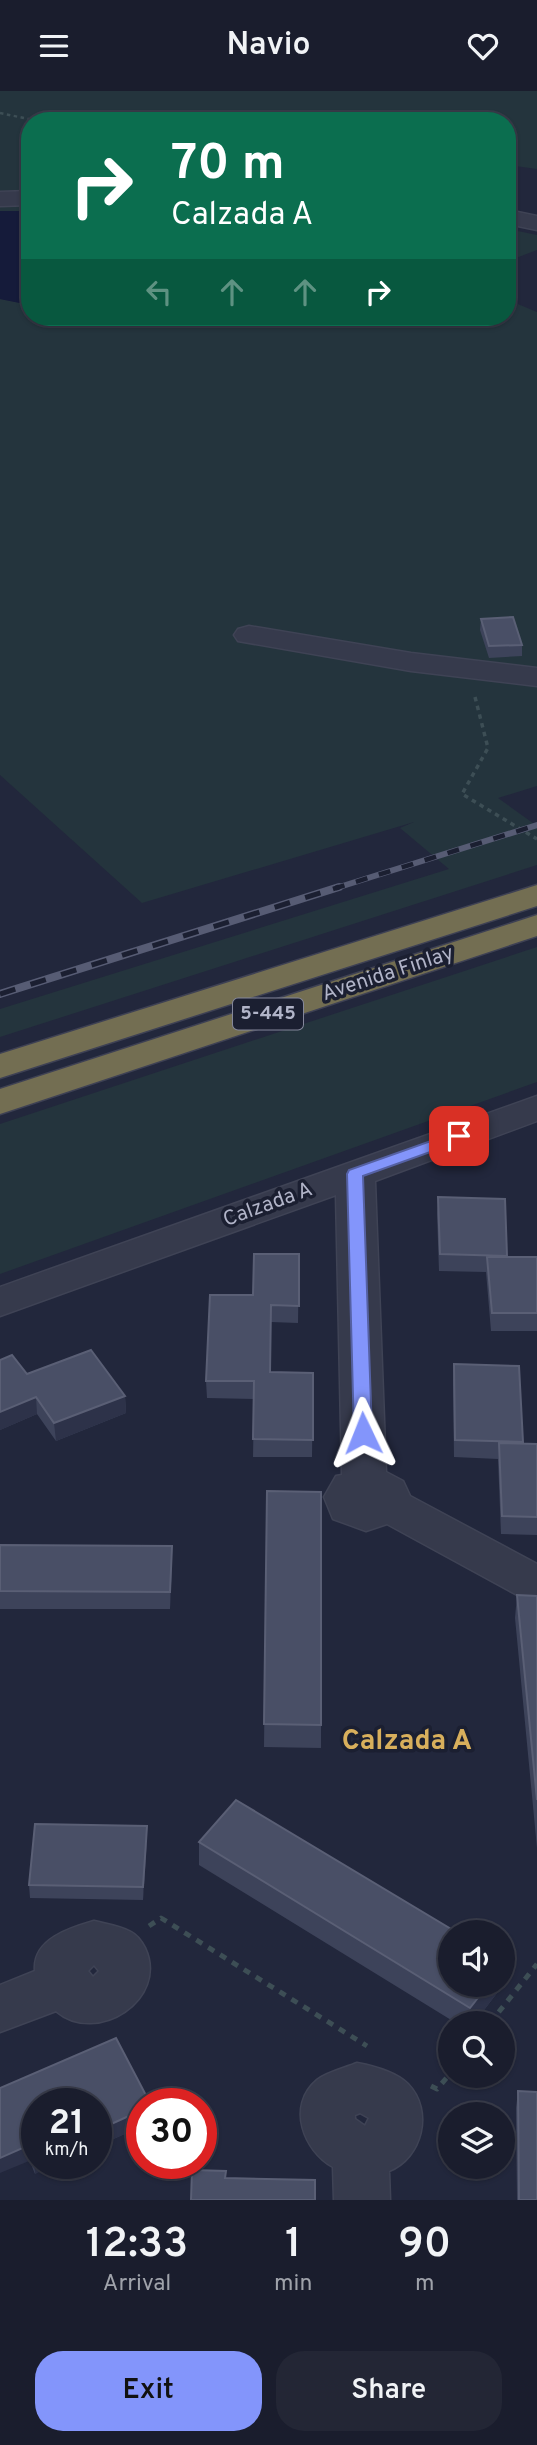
<!DOCTYPE html>
<html lang="en">
<head>
<meta charset="utf-8">
<style>
	:root { --surface:#1a1d2d; --page:#232635; --text:#f1f3f6; --muted:#9fa2aa; --line:#383b49; --accent:#8395fb }
	body { margin:0; font-family:Overpass,sans-serif; background:var(--page); color:var(--text); height:100vh; display:flex; flex-direction:column; font-size:26px; white-space:nowrap }
	* { box-sizing:border-box; margin:0 }
	p { font-size:23px; color:var(--muted) }
	.icon { flex:none; width:38px; height:38px; fill:none; stroke:currentColor; stroke-width:2; stroke-linecap:round; stroke-linejoin:round }
	.map { position:relative; height:2109px; overflow:hidden }
	.panel { display:flex; flex-direction:column; background:var(--surface); flex:1 }
	.panel>* { flex:none }
	.hud { position:absolute; left:21px; top:21px; width:495px; height:214px; border-radius:28px; box-shadow:0 2px 5px #0004,0 0 0 2px var(--line); background:#0b6e4f; color:#fff; overflow:hidden }
	.buttons { position:absolute; left:438px; top:1829px; display:grid; gap:14px }
	.buttons a { display:grid; place-items:center; width:77px; height:77px; border-radius:50%; background:var(--surface); box-shadow:0 2px 5px #0004,0 0 0 2px var(--line); font-size:35px }
	.speed { position:absolute; left:21px; top:1997px; display:flex; gap:14px; font-size:35px; font-weight:700; text-align:center }
	.speed>* { display:grid; place-content:center; width:91px; height:91px; border-radius:50%; background:var(--surface); box-shadow:0 2px 5px #0004,0 0 0 2px var(--line); line-height:1 }
	.speed small { font-size:18px; font-weight:400 }
	.speed .limit { border:10px solid #d22; background:#fff; color:#111 }
	.pin { position:absolute; display:grid; place-items:center; width:60px; height:60px; color:#fff; margin:-30px; border-radius:14px; box-shadow:0 4px 10px #0006 }
	.me { position:absolute; width:77px; margin:-38px; rotate:358deg; stroke-linejoin:round; filter:drop-shadow(0 0 5px #0008) }
	.turn { display:flex; align-items:center; gap:24px; height:147px; padding:0 35px; font-size:32px }
	.turn .icon { width:91px; height:91px; stroke-width:2.5 }
	.turn b { display:block; font-size:49px; line-height:60px }
	.lanes { display:flex; align-items:center; height:66px; padding:0 35px; background:#0003; justify-content:center; gap:35px; direction:ltr }
	.lanes .off { opacity:.35 }
	.eta { display:flex; justify-content:space-evenly; align-items:center; height:119px; text-align:center }
	.eta b { font-size:42px; font-weight:600; line-height:49px }
	.button { display:flex; gap:14px; margin-top:auto; padding:14px 35px }
	.button a { flex:1; height:80px; border-radius:28px; background:var(--accent); color:#111; font-size:28px; font-weight:600; line-height:80px; text-align:center }
	.button a+a { background:var(--page); color:var(--text) }
	header { display:flex; justify-content:space-between; align-items:center; height:91px; padding:0 35px; background:var(--surface); font-size:32px; font-weight:600 }
	.map>svg:first-child { display:block }
</style>
</head>
<body>
<header><svg class="icon" aria-label="menu" viewBox="0 0 24 24"><path d="M4 6h16M4 12h16M4 18h16"/></svg>Navio<svg class="icon" aria-label="heart" viewBox="0 0 24 24"><path d="M12 20l-8-8c-3-5 5-10 8-4 3-6 11-1 8 4z"/></svg></header>
<div class="map">
<svg width="537" height="2109" viewBox="0 0 537 2109">
	<rect width="100%" height="100%" fill="#22273c"/>
	<!-- green -->
	<path fill="#24343d" d="M0 0H537V78L508 74V30H30V120H0Z
		M508 138 537 144V159L508 170Z
		M0 208 30 214V226H508V209L537 221V695L498 707 537 735V774L0 946V918L449 778 400 737 414 731 142 812 0 684Z
		M537 856V991L0 1183V1033Z"/>
	<!-- water -->
	<path fill="#151b3a" d="M0 120H30V214L0 208Z"/>
	<g fill="none" stroke-linecap="round" stroke-linejoin="round">
		<defs>
			<path id="minor" d="M30 100V114L0 115V101Z
				M508 119 537 125V139L508 133Z
				M249 535 411 562 537 577V595L411 580 238 550 234 544 238 538Z
				M537 1005V1030L375 1090 386 1381 403 1390 410 1405 537 1473V1512L521 1506 387 1433 366 1440 333 1428 324 1406 336 1385 342 1384 336 1104 0 1225V1196Z
				M94 1830C106 1833 120 1835 131 1841 137 1844 142 1851 145 1857 169 1908 97 1955 56 1920L0 1941V1894L35 1880C32 1848 70 1837 94 1830ZM94 1874 99 1880 93 1886 88 1880Z
				M357 1972C373 1975 396 1981 408 1993 434 2020 422 2067 389 2080L390 2109H334L333 2076C304 2060 286 2015 317 1989 327 1981 345 1977 357 1972ZM360 2022 369 2027 365 2035 355 2028V2024Z"/>
			<path id="highway" d="M537 794V815L0 987V963Z
				M537 824V845L0 1023V998Z"/>
		</defs>
		<!-- minor casing -->
		<use href="#minor" stroke="#3f4355" stroke-width="3"/>
		<!-- highway casing -->
		<use href="#highway" stroke="#3e4154" stroke-width="3"/>
		<!-- path-far2 -->
		<path stroke="#3d4e55" stroke-width="2.5" stroke-dasharray="3.5 3.5" stroke-linecap="butt" d="M0 22 38 30"/>
		<!-- path-far1 -->
		<path stroke="#3d4e55" stroke-width="3.5" stroke-dasharray="4.5 4.5" stroke-linecap="butt" d="M475 606 488 657 462 703 537 748"/>
		<!-- path -->
		<path stroke="#3d4e55" stroke-width="5" stroke-dasharray="7 7" stroke-linecap="butt" d="M149 1835 161 1827 367 1955
			M490 1932 537 1873
			M431 1995 437 1998 450 1983"/>
		<!-- minor -->
		<use href="#minor" fill="#363a4c" fill-rule="evenodd"/>
		<!-- highway -->
		<use href="#highway" fill="#736e52" fill-rule="evenodd"/>
		<defs>
			<path id="rail-far1" d="M333 798 537 734"/>
			<path id="rail" d="M0 903 339 796"/>
		</defs>
		<!-- rail-far1 casing -->
		<use href="#rail-far1" stroke="#575c74" stroke-width="6"/>
		<!-- rail casing -->
		<use href="#rail" stroke="#575c74" stroke-width="8"/>
		<!-- rail-far1 -->
		<use href="#rail-far1" stroke="#1b1f31" stroke-width="4.5" stroke-dasharray="12" stroke-linecap="butt"/>
		<!-- rail -->
		<use href="#rail" stroke="#1b1f31" stroke-width="5" stroke-dasharray="16" stroke-linecap="butt"/>
	</g>
	<!-- wall -->
	<path fill="#3d435a" d="M481 528 522 554V565L489 567 480 539Z
		M438 1106 505 1108 507 1166H537V1240H491L486 1181 439 1180 437 1123Z
		M299 1163 298 1232 271 1231 270 1281 313 1282 312 1366H253L254 1308 207 1307 206 1290 253 1204Z
		M0 1269 27 1283 125 1305 126 1322 56 1350 37 1323 0 1339Z
		M454 1273 519 1275 523 1353H537V1444L501 1443 498 1368 454 1366 453 1290Z
		M267 1400 321 1634V1657L264 1656Z
		M0 1454 172 1455V1472L170 1518H0Z
		M517 1504 537 1505V1757L515 1527Z
		M147 1748 143 1809 30 1807 29 1794Z
		M199 1751 506 1871 504 1893 474 1932H456L199 1774Z
		M0 1997 142 2012V2035L96 2056V2012L35 2083Z
		M518 2000 537 2109H517L516 2017Z"/>
	<!-- shaded-wall -->
	<path fill="#2d3249" d="M125 1305 126 1322 56 1350 54 1332Z
		M36 1306 37 1323 0 1339V1321Z
		M172 1455V1472L170 1518V1501Z
		M147 1735V1748L143 1809V1796Z
		M506 1871 504 1893 474 1932H469L470 1917 488 1894H502V1875Z
		M142 2019V2035L96 2056V2040Z
		M27 2055 29 2070 0 2082V2067Z
		M37 2067V2072H60L35 2083 34 2068Z"/>
	<!-- building -->
	<path fill="#494f66" stroke="#5a5f75" stroke-width="2" d="M513 526 522 554 489 555 481 528Z
		M438 1106 505 1108 507 1165 440 1163Z
		M254 1163H299V1215L271 1214 270 1281 313 1282V1349L253 1348 254 1290H206L210 1204H253Z
		M487 1166H537V1222H492Z
		M91 1259 125 1305 54 1332 36 1306 0 1321V1269L12 1264 27 1283Z
		M454 1273 519 1275 523 1351 455 1349Z
		M499 1352 537 1353V1426L502 1425Z
		M267 1400 321 1401V1634L264 1633Z
		M0 1454 172 1455 170 1501 0 1500Z
		M517 1504 537 1505V1709Z
		M236 1709 456 1841H450V1894H488L470 1917 199 1751Z
		M35 1733 147 1735 143 1796 29 1794Z
		M116 1947 150 2012H142V2019L96 2040V2012H37V2067L34 2068 27 2055 0 2067V1997Z
		M518 2000 537 2001V2109H519Z
		M192 2079 226 2080 225 2087 315 2089V2109H191Z"/>
	<!-- route -->
	<path fill="#8395fb" stroke="#5561a3" stroke-width="2" d="M459 1040 464 1041 467 1045 464 1049 363 1085 372 1342 369 1346H356L354 1342 347 1083 349 1079Z"/>
	<g text-anchor="middle" dominant-baseline="central" stroke-width="7" stroke-linejoin="round" paint-order="stroke">
		<!-- shield labels -->
		<rect fill="#1b1f31" stroke="#84879b" stroke-width="2" x="233" y="907.5" width="70" height="31" rx="5"/>
		<g font-size="19" font-weight="bold" fill="#b1b4c8">
			<text x="268" y="923">5-445</text>
		</g>
		<!-- street labels -->
		<g font-size="21" fill="#b1b4c8" stroke="#1b1f31">
			<text transform="translate(388 883) rotate(-18)">Avenida Finlay</text>
			<text transform="translate(268 1114) rotate(-20)">Calzada A</text>
		</g>
		<!-- near-neighbourhood labels -->
		<g font-size="28" font-weight="bold" fill="#d8af5c" stroke="#1b1f31">
			<text x="407" y="1651">Calzada A</text>
		</g>
	</g>
</svg>
<div class="buttons">
<a><svg class="icon" aria-label="sound" viewBox="0 0 24 24"><path d="M4 9h4l5-4v14l-5-4H4zM17 9q2 3 0 6"/></svg></a>
<a><svg class="icon" aria-label="search" viewBox="0 0 24 24"><circle cx="10" cy="10" r="6"/><path d="M15 15l6 6"/></svg></a>
<a><svg class="icon" aria-label="layers" viewBox="0 0 24 24"><path d="M12 4l9 5-9 5-9-5zM3 14l9 5 9-5"/></svg></a>
</div>
<div class="speed"><div>21<small>km/h</small></div><div class="limit">30</div></div>
<div class="pin" style="left:459px;top:1045px;background:#d93025"><svg class="icon" aria-label="arrive" viewBox="0 0 24 24"><path d="M6 21V4h12l-3 4 3 4H6"/></svg></div>
<svg class="me" style="left:363px;top:1342px" viewBox="-20 -20 40 40"><path d="M0-17L14 15 0 8-14 15z" fill="#8395fb" stroke="#fff" stroke-width="4"/></svg>
<div class="hud">
<div class="turn"><svg class="icon" aria-label="right" viewBox="0 0 24 24"><path d="M7 20v-9h11M14 6l5 5-5 5"/></svg><div><b>70 m</b>Calzada A</div></div>
<div class="lanes"><svg class="icon off" aria-label="left" viewBox="0 0 24 24"><path d="M17 20v-9H6M10 6l-5 5 5 5"/></svg><svg class="icon off" aria-label="ahead" viewBox="0 0 24 24"><path d="M12 20V5M6 11l6-6 6 6"/></svg><svg class="icon off" aria-label="ahead" viewBox="0 0 24 24"><path d="M12 20V5M6 11l6-6 6 6"/></svg><svg class="icon" aria-label="right" viewBox="0 0 24 24"><path d="M7 20v-9h11M14 6l5 5-5 5"/></svg></div>
</div>
</div>
<section class="panel">
<div class="eta">
<div><b>12:33</b><p>Arrival</p></div>
<div><b>1</b><p>min</p></div>
<div><b>90</b><p>m</p></div>
</div>
<div class="button"><a>Exit</a><a>Share</a></div>
</section>
</body>
</html>
